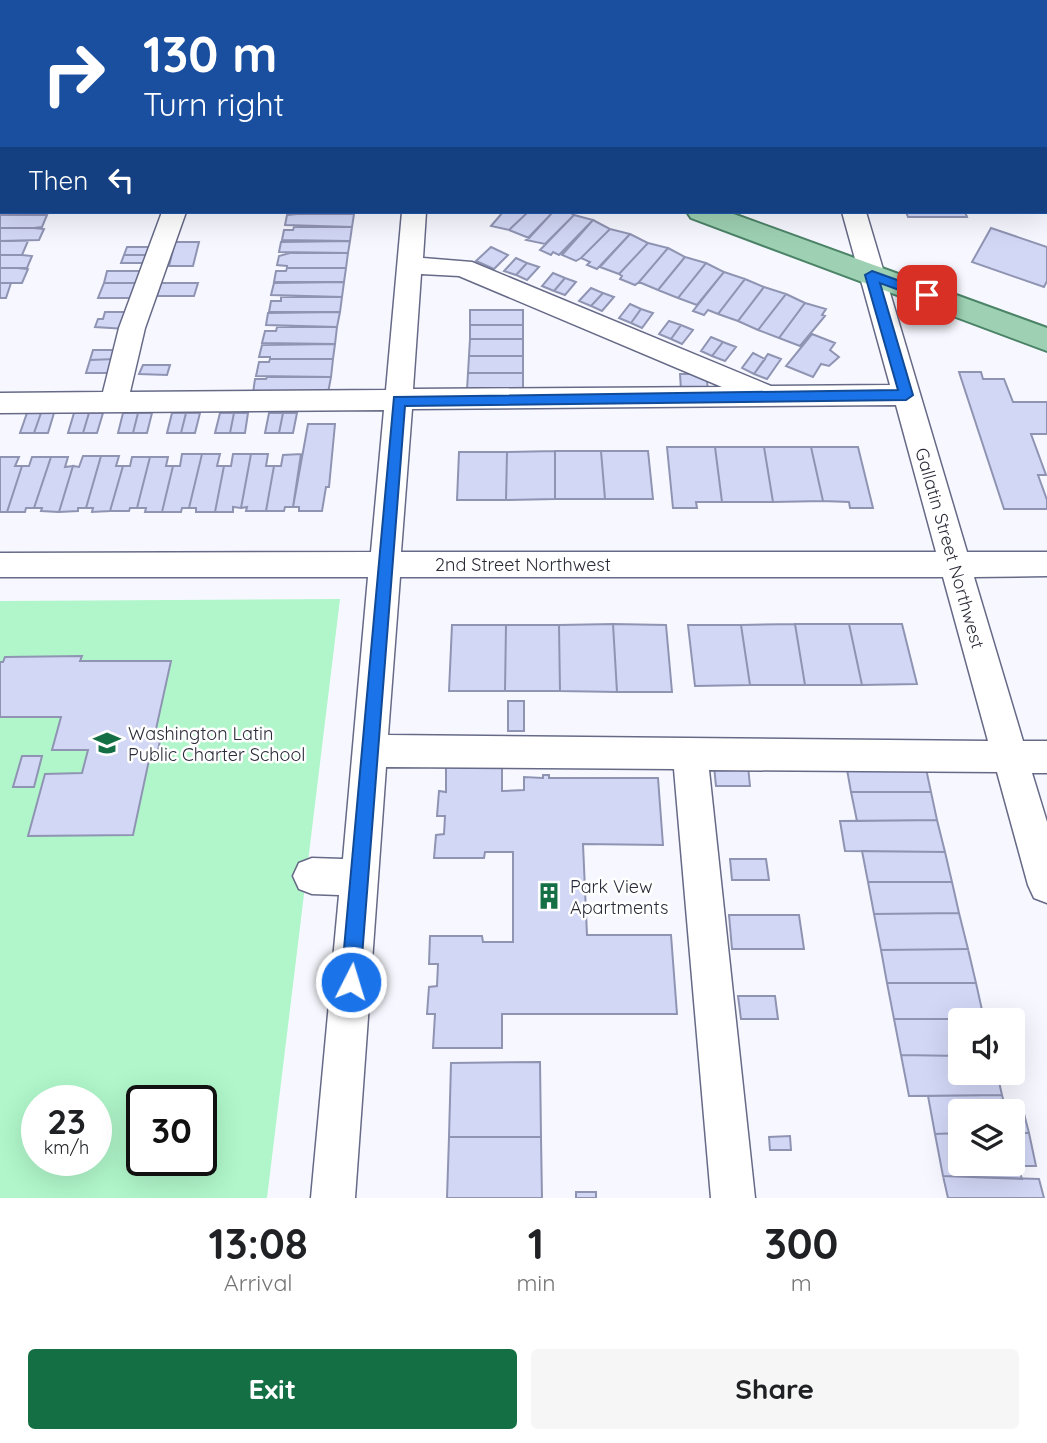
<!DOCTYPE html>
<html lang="en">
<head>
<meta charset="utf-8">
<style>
	:root { --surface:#fff; --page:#f6f6f6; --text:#202124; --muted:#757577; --accent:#146f44 }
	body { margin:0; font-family:Quicksand,sans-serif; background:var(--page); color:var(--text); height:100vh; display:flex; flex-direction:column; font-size:26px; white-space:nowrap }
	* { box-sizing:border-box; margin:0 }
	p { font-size:23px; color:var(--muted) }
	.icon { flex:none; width:38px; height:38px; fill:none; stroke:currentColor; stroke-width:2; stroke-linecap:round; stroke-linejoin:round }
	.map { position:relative; height:1198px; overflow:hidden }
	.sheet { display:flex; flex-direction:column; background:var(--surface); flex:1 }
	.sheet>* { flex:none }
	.guide { position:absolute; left:0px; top:0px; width:1048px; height:214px; box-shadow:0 7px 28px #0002; background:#1a4fa0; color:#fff; overflow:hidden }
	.buttons { position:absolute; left:948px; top:1008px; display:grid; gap:14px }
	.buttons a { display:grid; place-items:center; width:77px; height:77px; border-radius:7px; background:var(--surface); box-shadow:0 7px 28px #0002; font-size:35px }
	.speed { position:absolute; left:21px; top:1085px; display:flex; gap:14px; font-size:35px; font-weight:700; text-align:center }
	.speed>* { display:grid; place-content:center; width:91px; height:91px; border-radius:50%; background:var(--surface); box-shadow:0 7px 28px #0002; line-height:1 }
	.speed small { font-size:18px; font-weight:400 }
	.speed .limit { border:4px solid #111; border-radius:10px; background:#fff; color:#111 }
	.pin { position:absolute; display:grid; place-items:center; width:60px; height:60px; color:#fff; margin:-30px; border-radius:14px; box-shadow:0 4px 10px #0006 }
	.me { position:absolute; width:77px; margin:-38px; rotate:5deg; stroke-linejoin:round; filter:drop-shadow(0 0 5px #0008) }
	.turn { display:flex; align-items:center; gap:24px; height:147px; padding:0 28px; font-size:32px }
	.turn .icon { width:91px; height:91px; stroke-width:2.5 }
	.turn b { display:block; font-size:49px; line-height:60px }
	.then { display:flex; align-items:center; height:66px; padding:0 28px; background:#0003; gap:14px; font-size:26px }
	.eta { display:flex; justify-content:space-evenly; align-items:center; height:119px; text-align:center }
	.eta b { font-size:42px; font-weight:700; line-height:49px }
	.action { display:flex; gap:14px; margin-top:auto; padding:14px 28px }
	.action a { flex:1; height:80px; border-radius:7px; background:var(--accent); color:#fff; font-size:28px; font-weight:700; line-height:80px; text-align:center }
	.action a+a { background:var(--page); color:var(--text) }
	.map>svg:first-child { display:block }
</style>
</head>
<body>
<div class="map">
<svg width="1047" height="1198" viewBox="0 0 1047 1198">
	<rect width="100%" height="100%" fill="#f7f8ff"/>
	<!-- green -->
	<path fill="#b0f6ca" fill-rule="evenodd" d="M340 599 267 1198H0V601ZM37 1101H96V1160H37ZM142 1101H201V1160H142Z"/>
	<!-- building -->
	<path fill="#d2d7f6" stroke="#9094b3" stroke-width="2" d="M0 202 2 212H48L47 215H0Z
		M277 212H354V214Z
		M503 212H528L509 230 491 226Z
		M528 212H553L529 238 509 230Z
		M553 212H569L574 215 545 244 526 240Z
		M906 212H965L967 217H908Z
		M297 214H354L352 227 285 225 287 215Z
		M0 215H47L42 227 34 228H0Z
		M574 215 593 220 559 255 553 252 551 255 540 250Z
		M593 220 610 229 581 258 576 261 562 255Z
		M294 227H352L350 241 282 240 284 230H293Z
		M0 228H34L44 229 39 240 0 241Z
		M991 228 1047 247V281L1044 287 972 262Z
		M610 229 630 234 597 269 587 265 590 262 581 258Z
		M630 234 648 243 619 274 600 267Z
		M0 241H28L22 255H0Z
		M350 241 348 253 279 252 281 242Z
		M175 242H199L193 266H169Z
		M648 243 668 248 639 282 635 285 620 279 622 276 619 274Z
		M127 247H150L147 255H124Z
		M491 247 508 255 494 269 476 261Z
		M668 248 685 257 658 290 639 282Z
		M290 253H348L346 268H287V266L277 265 279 256Z
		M0 255H22L32 256 27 268H0Z
		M124 255H147L145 263H121Z
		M685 257 706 263 678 298 658 290Z
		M516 258 527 263 516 275 504 271Z
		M527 263 539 267 527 280 516 275Z
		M706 263 724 272 697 305 678 298Z
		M0 268H17L28 269 22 283H0Z
		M287 268H346L344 282H274L276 271H286Z
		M107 271H143L139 283H104Z
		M724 272 745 279 718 314 708 310 704 315 693 311Z
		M553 273 565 278 554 291 542 286Z
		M565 278 576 282 565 295 554 291Z
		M745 279 764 287 738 321 718 314Z
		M344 282 342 297 271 295 274 283Z
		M0 283H11L6 298H0Z
		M104 283H139L134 298H98Z
		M161 283H198L194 296H157Z
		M764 287 786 294 758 330 738 321Z
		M591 288 603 293 591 306 579 301Z
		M603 293 614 297 602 311 591 306Z
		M786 294 805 303 779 338 758 330Z
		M281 297H342L340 312H269L271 301H281Z
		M805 303 826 309 822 315 825 316 800 346 779 338Z
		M630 304 641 309 631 323 619 318Z
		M641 309 653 313 642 328 631 323Z
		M470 310H523V325H470Z
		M105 312H130L126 329 95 327 98 319H103Z
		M340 312 337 327 266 325 268 313Z
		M669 321 681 325 671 339 659 334Z
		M470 325H523V339H470Z
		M681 325 693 330 682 344 671 339Z
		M277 327H337L335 344 262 343 265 331H276Z
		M812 334 835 343 830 350 839 357 829 366 821 364 813 377 786 366Z
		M711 337 723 342 712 356 701 351Z
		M470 339H523V356H469Z
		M723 342 736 347 725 361 712 356Z
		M335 344 333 359H270V357H259L262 345Z
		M93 350H118L115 359 90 360Z
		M753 353 765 359 754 374 742 368Z
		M768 354 781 359 767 379 754 374Z
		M469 356H523V373H468Z
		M115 359 111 373H86L90 360Z
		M270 359H333L331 377 256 376 259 362H269Z
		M143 365H170L167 375 139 374Z
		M959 372H981L983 379H1004L1013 402H1047V434H1031L1046 475H1038L1047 500V509H1004Z
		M468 373H523V390H467Z
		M680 374H706L708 390H681Z
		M267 377H331L328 393H253L255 379H266Z
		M27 413H41L34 433H20Z
		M41 413H54L48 433H34Z
		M74 413H89L83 433H68Z
		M89 413H103L97 433H83Z
		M123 413H138L133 433H118Z
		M138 413H152L147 433H133Z
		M172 413H186L181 433H167Z
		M186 413H200L195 433H181Z
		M220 413H234L230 433H215Z
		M234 413H248L245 433H230Z
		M269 413H283L279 433H265Z
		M283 413H297L293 433H279Z
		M308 424H335L329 487H326L322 511H299V507H293Z
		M667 447H715L722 502H696L697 508H673Z
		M715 447H764L773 502H722Z
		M764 447H811L823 501 773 502Z
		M811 447H858L873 508H850L849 502 823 501Z
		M555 451H601L605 499H555Z
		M555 451V499L506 500 507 452Z
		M601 451H648L653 499H605Z
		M459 452H507L506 500H457Z
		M182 454H202L189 508H182L181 512H162L173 466H180Z
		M202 454H220L217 466H224L215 512H196V508H189Z
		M233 454H251L241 508 233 507V512H215L224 466H231Z
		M251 454H268L266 466H274L266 511H246L247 507 241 508Z
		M301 454 293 507H285L284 511H266L274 466H281L283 455Z
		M83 456H101L86 508H78V511L59 512 73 466 79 467Z
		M101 456H119L116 466H123L110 511 92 512 93 508H86Z
		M0 457H19L15 466H22L7 512H0Z
		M32 457H51L34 508H26L25 512H7L22 466H29Z
		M51 457H68L65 467 73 466 59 512 41 511 42 508H34Z
		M132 457H150L137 508H130L129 511H110L123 466H130Z
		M150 457H168L166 466H173L162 512H145L146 508H137Z
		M613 624 666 625 672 692H617Z
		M613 624 617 692 560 691 559 625Z
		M795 624H849L862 685H805Z
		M795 624 805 685H750L741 625Z
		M849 624H902L917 684 862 685Z
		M452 625H506L505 691H449Z
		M506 625H559L560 691H505Z
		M688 625H741L750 685 695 686Z
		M82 656 80 661H171L156 729 161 736 157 755 149 760 133 835 28 836 45 774 82 773 88 750H52L61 717H0V662H3L5 657Z
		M508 701H524V731H508Z
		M22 756H42L34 787H13Z
		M846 764H925L931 792H851Z
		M446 766H502V791L524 790V777L543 778V775H549V778H658L663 845 583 844 587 935H671L677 1014H502V1048H433L435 1014H427L429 987 437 986 438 964H429L430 936H482L483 942H513V852H485L484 858H434L436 835 444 834 445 816H437L439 791 446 792Z
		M714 766H748L750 786H716Z
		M851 792H931L937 820 857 821Z
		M937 820 945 852 845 851 840 821Z
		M862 851 945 852 952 882H868Z
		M730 859H766L769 880H732Z
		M868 882H952L959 913 874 914Z
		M959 913 968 949 881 950 874 914Z
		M729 915H799L804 949H732Z
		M968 949 976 983H887L881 950Z
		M887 983H976L984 1019H894Z
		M738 996H775L778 1019H741Z
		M894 1019H984L985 1020H961V1056L901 1055Z
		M901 1055 961 1056V1073H997L1002 1095 909 1096Z
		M540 1062 541 1137H449L451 1063Z
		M1002 1095 1005 1106H1022L1029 1133H1013V1111H961V1133L935 1134 928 1096Z
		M961 1133V1164H1013V1133H1029L1036 1166H1018L1022 1179 943 1176 935 1134Z
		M790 1136 791 1150H770L769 1137Z
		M449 1137H541L542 1198H447Z
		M943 1176 1039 1179 1044 1198H948Z
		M576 1192H596V1198H576Z"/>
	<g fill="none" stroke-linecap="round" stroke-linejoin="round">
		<defs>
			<path id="minor" d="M23 0H43L22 2Z
				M423 0H443L422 2Z
				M605 0H625V2H605Z
				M783 0H803V2H783Z
				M0 10H2V22H0Z
				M0 56H2L0 71Z
				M0 82H2V94H0Z
				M1046 124H1047V138L1046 137Z
				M0 178H2V192H0Z
				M162 212H186L145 328 130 392 386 390 402 212H426L423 258 472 262 771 386 890 385 842 212H866L967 552H1047V576L974 577 1023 741H1047V773H1032L1047 822V903L1034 898 1028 885 997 772 709 770 755 1198H711L674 769 386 767 355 1198H311L339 895 312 894 299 889 293 876 299 863 312 858 343 859 368 577H0V553L371 552 384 410 0 413V393L103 392 119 328ZM421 274 459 276 722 387 413 389ZM896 405 936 552H401L412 409ZM400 577H943L988 741 388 735Z"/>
			<path id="major" d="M118 0H145L146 2H119Z
				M687 212H728L1047 328V351L691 218Z"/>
		</defs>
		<!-- minor casing -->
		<use href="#minor" stroke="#666a87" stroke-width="3"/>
		<!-- major casing -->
		<use href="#major" stroke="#4b8367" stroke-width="4"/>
		<!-- minor -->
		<use href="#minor" fill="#fff" fill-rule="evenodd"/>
		<!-- major -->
		<use href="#major" fill="#9ed1b3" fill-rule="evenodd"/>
	</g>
	<!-- route -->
	<path fill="#1a73e8" stroke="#114b97" stroke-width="2" d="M872 271 931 292 933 295 927 300 880 283 913 395 906 400 405 406 360 982 358 989 351 992 344 989 341 982 394 397 898 390 865 275Z"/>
	<!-- icons -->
	<defs>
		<symbol id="school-bare" viewBox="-9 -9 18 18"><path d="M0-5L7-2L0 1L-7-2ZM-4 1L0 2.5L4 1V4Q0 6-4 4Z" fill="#146f44" stroke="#fff" stroke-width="2.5" paint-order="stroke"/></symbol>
		<symbol id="building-bare" viewBox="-9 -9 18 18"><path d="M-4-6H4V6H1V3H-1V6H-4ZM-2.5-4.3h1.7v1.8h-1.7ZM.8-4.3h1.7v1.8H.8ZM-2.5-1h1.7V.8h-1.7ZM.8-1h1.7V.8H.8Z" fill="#146f44" stroke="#fff" stroke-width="2.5" paint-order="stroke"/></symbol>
	</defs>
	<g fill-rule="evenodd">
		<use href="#school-bare" x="88" y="724" width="38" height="38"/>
		<use href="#building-bare" x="530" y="877" width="38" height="38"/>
	</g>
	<g text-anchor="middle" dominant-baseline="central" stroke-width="5" stroke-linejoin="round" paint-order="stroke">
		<!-- street labels -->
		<g font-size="18" fill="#2a2b38" stroke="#fff">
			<text transform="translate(950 548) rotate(74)">Gallatin Street Northwest</text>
			<text x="523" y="564">2nd Street Northwest</text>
		</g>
		<!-- poi labels -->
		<g font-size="18" fill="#2a2b38" stroke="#fff" text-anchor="start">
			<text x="128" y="733">Washington Latin<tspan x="128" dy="21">Public Charter School</tspan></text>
			<text x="570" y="886">Park View<tspan x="570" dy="21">Apartments</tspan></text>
		</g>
	</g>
</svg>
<div class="buttons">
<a><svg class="icon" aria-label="sound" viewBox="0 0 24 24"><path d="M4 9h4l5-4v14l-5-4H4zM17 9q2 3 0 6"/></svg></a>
<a><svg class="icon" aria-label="layers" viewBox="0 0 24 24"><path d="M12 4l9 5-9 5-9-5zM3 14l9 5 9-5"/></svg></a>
</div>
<div class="speed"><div>23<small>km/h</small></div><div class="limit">30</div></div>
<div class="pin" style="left:927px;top:295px;background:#d93025"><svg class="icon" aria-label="arrive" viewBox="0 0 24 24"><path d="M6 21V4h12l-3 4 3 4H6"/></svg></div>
<svg class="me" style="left:351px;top:982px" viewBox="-20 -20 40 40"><circle r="17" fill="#1a73e8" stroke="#fff" stroke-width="3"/><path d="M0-11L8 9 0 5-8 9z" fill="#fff"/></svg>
<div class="guide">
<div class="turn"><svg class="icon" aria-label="right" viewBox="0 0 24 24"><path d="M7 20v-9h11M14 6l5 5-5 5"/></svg><div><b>130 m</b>Turn right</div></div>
<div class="then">Then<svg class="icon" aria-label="left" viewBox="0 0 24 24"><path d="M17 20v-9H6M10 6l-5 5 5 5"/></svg></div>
</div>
</div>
<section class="sheet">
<div class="eta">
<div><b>13:08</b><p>Arrival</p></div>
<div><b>1</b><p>min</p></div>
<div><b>300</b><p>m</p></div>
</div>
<div class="action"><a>Exit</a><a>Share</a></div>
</section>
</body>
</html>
